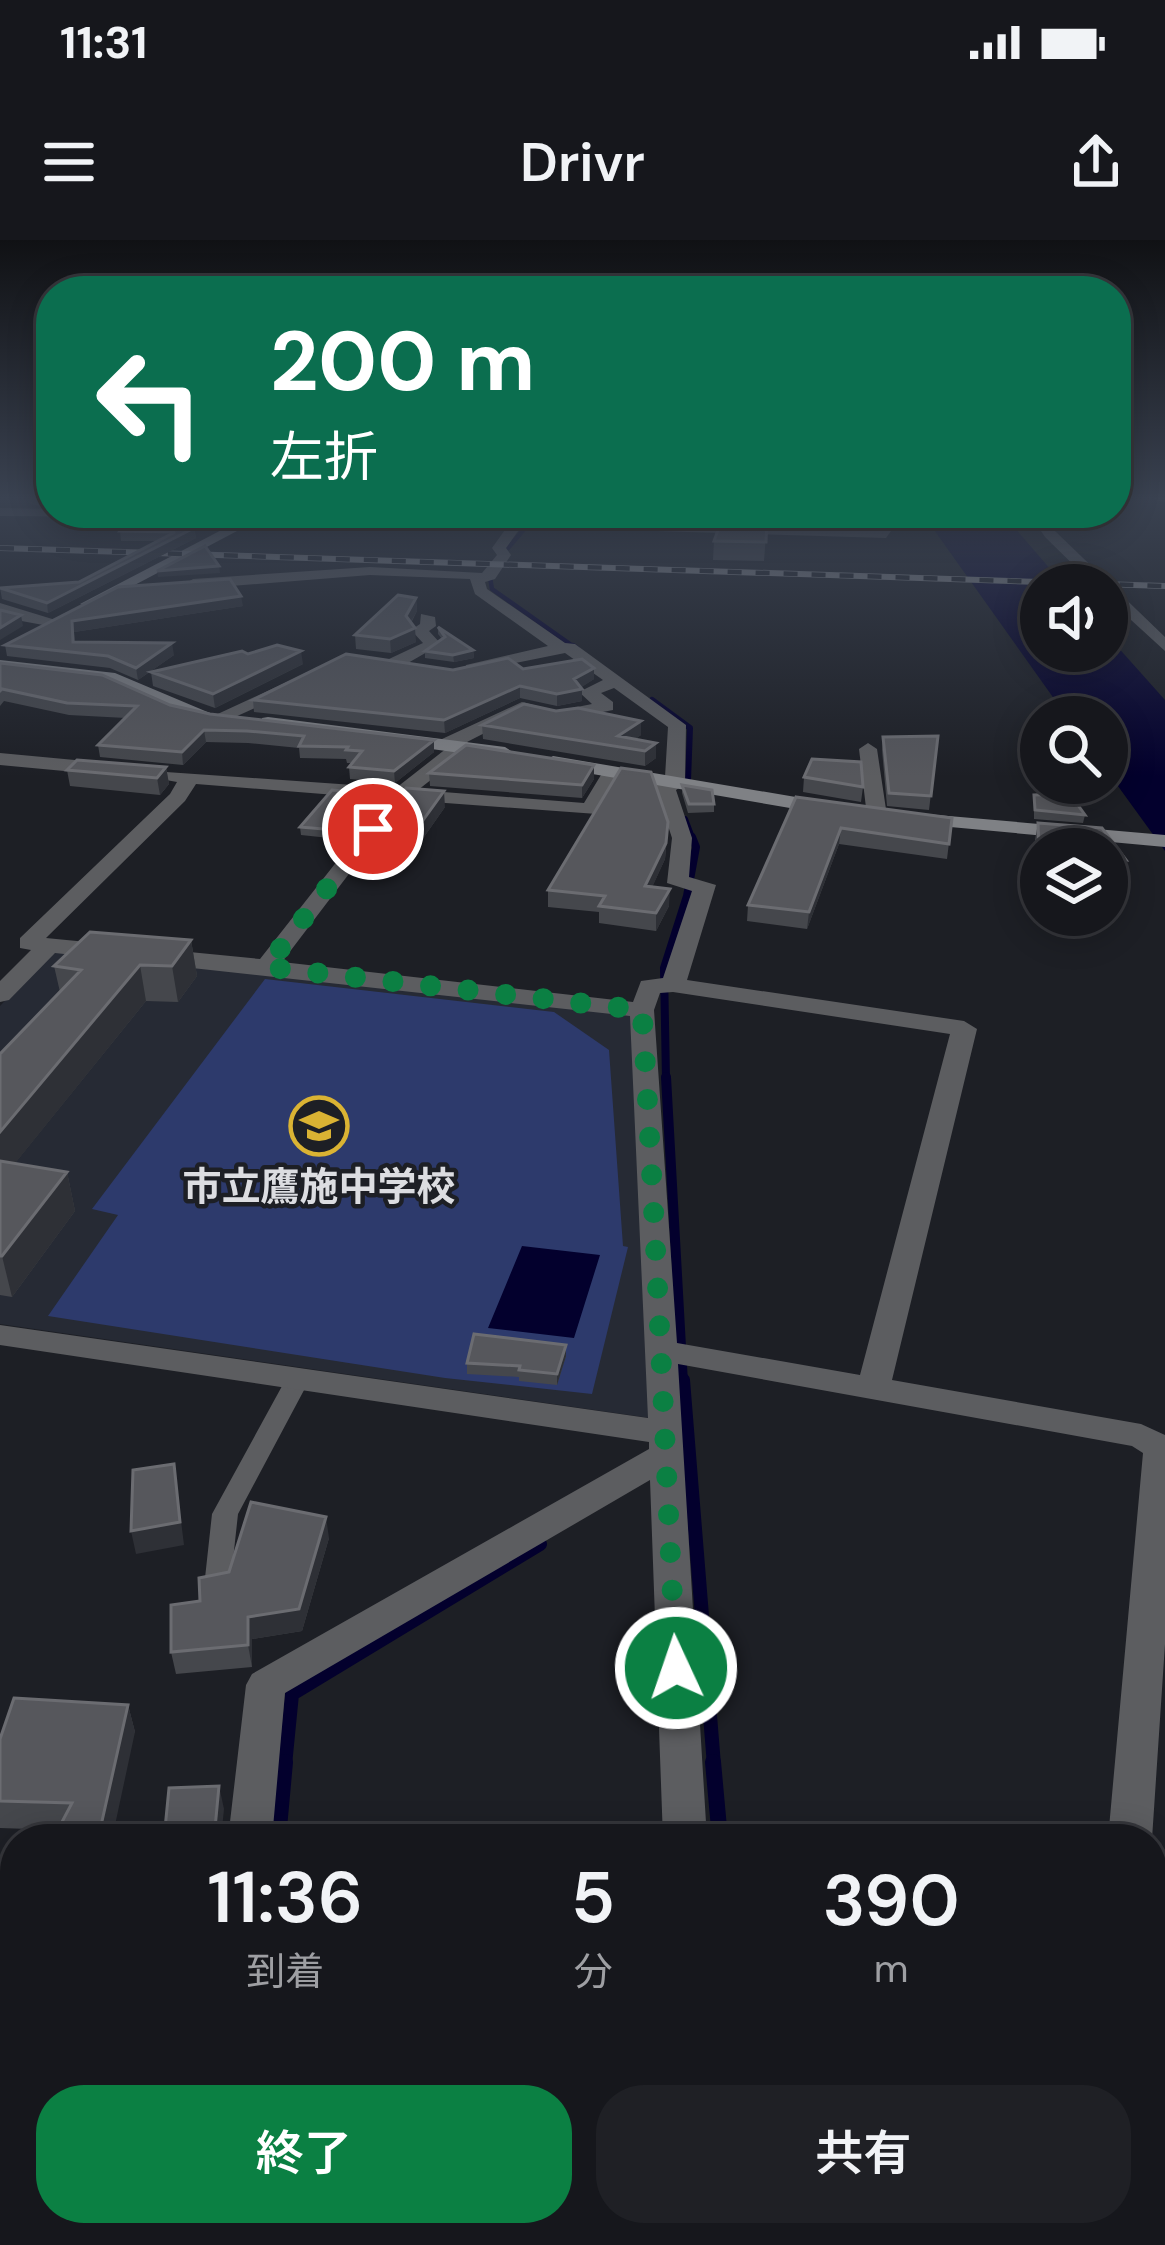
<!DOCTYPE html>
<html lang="ja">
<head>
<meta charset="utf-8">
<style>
	:root { --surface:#16171c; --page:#1f2025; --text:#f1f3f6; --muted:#9e9fa3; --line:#35363b; --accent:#0b8043 }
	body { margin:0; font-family:"DM Sans","Noto Sans JP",sans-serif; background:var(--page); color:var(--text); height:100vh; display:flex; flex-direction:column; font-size:45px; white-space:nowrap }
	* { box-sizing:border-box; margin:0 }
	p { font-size:39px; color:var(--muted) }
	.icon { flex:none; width:66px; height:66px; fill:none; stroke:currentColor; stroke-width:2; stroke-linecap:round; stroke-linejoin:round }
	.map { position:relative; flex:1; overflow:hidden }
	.sheet { position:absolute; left:0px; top:1584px; width:1167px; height:423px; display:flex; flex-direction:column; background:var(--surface); border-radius:48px 48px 0 0; box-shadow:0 6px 30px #0003,0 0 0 3px var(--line) }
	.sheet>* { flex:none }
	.hud { position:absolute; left:36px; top:36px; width:1095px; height:252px; border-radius:48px; box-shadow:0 6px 30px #0003,0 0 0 3px var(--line); background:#0b6e4f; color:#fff; overflow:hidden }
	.tools { position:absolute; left:1020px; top:324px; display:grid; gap:24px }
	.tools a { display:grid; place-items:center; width:108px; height:108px; border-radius:50%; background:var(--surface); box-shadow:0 6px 30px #0003,0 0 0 3px var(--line); font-size:60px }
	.pin { position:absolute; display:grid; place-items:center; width:102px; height:102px; color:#fff; margin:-51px; border:6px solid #fff; border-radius:50%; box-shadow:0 3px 12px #0007 }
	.me { position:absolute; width:132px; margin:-66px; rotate:357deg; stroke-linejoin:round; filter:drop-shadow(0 0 9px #0008) }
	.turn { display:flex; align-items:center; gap:42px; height:252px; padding:0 36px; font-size:54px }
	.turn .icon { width:156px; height:156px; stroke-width:2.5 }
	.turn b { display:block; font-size:84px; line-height:102px }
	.eta { display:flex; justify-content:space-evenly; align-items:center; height:204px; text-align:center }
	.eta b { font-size:72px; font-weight:600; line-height:84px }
	.primary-button { display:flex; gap:24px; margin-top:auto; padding:24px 36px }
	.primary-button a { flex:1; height:138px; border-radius:48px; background:var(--accent); color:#fff; font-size:48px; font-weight:600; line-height:138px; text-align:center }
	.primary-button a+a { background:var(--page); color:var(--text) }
	.status { display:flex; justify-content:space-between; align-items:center; height:84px; padding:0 60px; background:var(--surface); direction:ltr }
	.status svg { height:33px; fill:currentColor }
	header { display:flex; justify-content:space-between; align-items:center; height:156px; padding:0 36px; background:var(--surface); font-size:54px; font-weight:600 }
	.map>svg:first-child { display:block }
</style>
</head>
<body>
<div class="status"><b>11:31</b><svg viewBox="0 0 49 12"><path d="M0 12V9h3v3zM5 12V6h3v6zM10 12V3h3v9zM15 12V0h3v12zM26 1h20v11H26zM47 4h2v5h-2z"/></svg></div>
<header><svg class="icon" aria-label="menu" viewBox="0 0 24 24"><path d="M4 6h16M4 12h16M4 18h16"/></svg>Drivr<svg class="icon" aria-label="share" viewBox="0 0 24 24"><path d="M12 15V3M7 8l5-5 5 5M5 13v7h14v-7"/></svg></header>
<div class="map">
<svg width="1165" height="2005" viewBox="0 0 1165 2005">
	<rect width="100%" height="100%" fill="#1d1f25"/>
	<!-- built -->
	<path fill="#262a34" d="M53 709 632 775 650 1178 0 1084V766Z"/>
	<!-- green -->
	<path fill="#2d3a6c" d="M265 739 554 772 609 810 623 1006 628 1007 592 1154 445 1138 48 1076 118 975 92 969Z"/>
	<!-- water -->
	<path fill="#03002d" d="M922 273H1002L1064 345H1041V411H1107V395L1165 460V611L1107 531V477H1067Z
		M522 1006 600 1015 574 1098 488 1088Z"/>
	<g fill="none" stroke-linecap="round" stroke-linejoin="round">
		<!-- stream-far5 -->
		<path stroke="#03002d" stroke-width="4.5" d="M508 308 526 287
			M490 337 492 349 577 409"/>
		<!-- stream-far4 -->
		<path stroke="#03002d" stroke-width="6" d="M573 406 577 409
			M652 460 690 488 688 540
			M685 579 693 600"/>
		<!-- stream-far3 -->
		<path stroke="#03002d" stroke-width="8" d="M666 840 664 728 687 656 696 607 692 597"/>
		<!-- stream-far2 -->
		<path stroke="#03002d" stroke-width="10" d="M666 837 683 1143"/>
		<!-- stream-far1 -->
		<path stroke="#03002d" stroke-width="14" d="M683 1140 714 1525
			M285 1525 292 1454 540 1304"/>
		<!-- stream -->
		<path stroke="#03002d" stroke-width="16" d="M713 1522 720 1599
			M278 1599 285 1522
			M758 1992 759 2005
			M239 2005 240 1992"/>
		<!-- lane -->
		<path fill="#5c5d60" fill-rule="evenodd" d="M299 1129 307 1132 311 1137 238 1274 231 1338 227 1345 218 1348 209 1345 205 1338 212 1274 287 1137 291 1132Z"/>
		<!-- street -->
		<path fill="#5c5d60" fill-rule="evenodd" d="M1152 257H1165V262L1154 260Z
			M0 268 51 269V273H348L891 291 886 298 521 287 506 308 511 315 495 339 485 342 487 349 565 403 575 404 686 485 685 544 676 550 692 598 689 637 716 645 687 740 964 781 977 789 892 1140 1141 1184 1165 1195V1404L1152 1599H1108L1143 1213 1132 1206 678 1124 707 1599H663L650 1240 285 1453 272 1599H228L246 1445 252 1434 649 1209V1202L0 1105V1085L648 1178 630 776 55 713 9 760 0 762V741L31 710 20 708V698L170 554 177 542 166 540V532L396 548 447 508 440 503 442 499 522 462 557 471 592 464 579 452 603 440 565 413 466 433V425L548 406 475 354 470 339 370 335 193 349 185 344 193 339 370 327 482 333 497 315 492 308 507 287 260 278 0 276ZM614 448 668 487 665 537 654 543 672 598 667 643 692 651 663 738 641 741 633 762 282 722 405 560 597 574 621 534 618 530H604L584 563 418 550 469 510 471 506 467 502 524 473 557 481 613 470V462L601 453ZM196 544 386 559 260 719 46 698 185 561ZM673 752 950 794 860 1135 677 1103 654 770 660 753Z
			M1029 273H1043L1055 291 1165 397V411L1107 358V345H1094L1045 297Z
			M0 363 62 382 54 387 0 377Z
			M421 374 435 377 436 386 429 391 441 404 401 427H389V419L423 403 411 390 420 384Z
			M289 441 298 446 295 450 224 482 209 478Z
			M868 503 877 509 887 576 877 582 867 576 859 509Z
			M0 513 107 523 117 529 107 535 0 525Z
			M184 1992H236L234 2005H182Z
			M683 1992H735L736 2005H684Z
			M1046 1992H1116L1111 2005H1041Z"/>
		<!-- secondary -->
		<path fill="#7f8185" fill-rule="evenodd" d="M254 273H271L93 367 80 364Z
			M0 420 115 433 217 476 208 481 174 473 105 442 0 430Z
			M268 477 505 507 514 513 505 519 262 486V478Z
			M553 516 831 563 841 569 831 575 546 526 543 522Z
			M914 573 1165 595V607L907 583V575Z"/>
		<defs>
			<path id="rail" d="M0 308 1165 346"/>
		</defs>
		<!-- rail casing -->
		<use href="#rail" stroke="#8f9195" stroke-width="6"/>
		<!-- rail -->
		<use href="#rail" stroke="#1d1f25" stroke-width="4.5" stroke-dasharray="14" stroke-linecap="butt"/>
	</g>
	<!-- wall -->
	<path fill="#45474c" d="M29 257H51V268L30 264Z
		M767 280 764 321 713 320 714 301Z
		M194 288 196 298 48 373 2 359 0 348 79 342 157 301H121L120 291Z
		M118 347 243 366 74 392 75 402 174 415 138 440 110 428 7 416 5 405Z
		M416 358 417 371 411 383 416 402 391 413 356 409 355 395Z
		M438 387 473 410 474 418 454 422 425 418V411L442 399 438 394Z
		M248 414 303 424 215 468 153 446 151 432Z
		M0 423 210 474 434 500V512L395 543 350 539 349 527 352 523H347L346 519 300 518 299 508 248 503 206 502 183 525 100 517 98 505 126 478 69 475 4 461 0 466Z
		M594 428V439L581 447 582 461 557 466 520 458 445 493 254 472 253 460 453 430Z
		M482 485 641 495 635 499 656 518 645 526 483 499Z
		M938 496 929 570 887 566 882 510 883 497Z
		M594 525V539L582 558 430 546 429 533Z
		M166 527 169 544 160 555 70 546 67 530Z
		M804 537 863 547 861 562 803 552Z
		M682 545 714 564V572L688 573 682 553Z
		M377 554V563L348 600 301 595 300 587Z
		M1034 555 1085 575 1083 583 1034 579Z
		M796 557 952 578 947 619 839 604 807 689 747 681 748 665Z
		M445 567 417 607 378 604 376 586Z
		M1038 583 1102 588 1126 620 1122 638 1107 636V609H1041V628H1036L1035 600Z
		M667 598 665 619 652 647 669 666 656 691 599 683V672L548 667V650Z
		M191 700 197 736 178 762 146 761 15 923 67 932 75 971 12 1057 0 1055V814L60 752 54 726Z
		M566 1116 557 1145 519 1141V1137L467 1134V1123Z
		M329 1298 302 1391 252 1399V1427L176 1434 171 1412 200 1361 229 1332Z
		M128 1465 135 1492 58 1590 0 1588V1499Z
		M15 1629V1712H0V1630Z
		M0 1739H15V1992H46L43 2001 0 2005 3 1798 0 1796Z"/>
	<!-- shaded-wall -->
	<path fill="#2e3036" d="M194 288 196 298 48 373 47 363Z
		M219 326 220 333 158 337 157 331Z
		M241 356 243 366 74 392 75 413 72 381Z
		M416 358 417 371 406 390V376Z
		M21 375 23 386 0 400V388Z
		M415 388 416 402 391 413 390 399Z
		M172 403 174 415 138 440 136 428Z
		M473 410 474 418 454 422 453 415Z
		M301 411 303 424 215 468 213 454Z
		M594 428V439L576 451 582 449V461L557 466V454L574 439Z
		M520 446V458L445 493 444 480Z
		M641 481V495L622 508 618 496Z
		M204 490 206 502 183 525 182 512Z
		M434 500V512L395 543 394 531Z
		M656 503V518L645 526V511Z
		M594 525V539L582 558V545Z
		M166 527 169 544 160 555 157 538Z
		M444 551 445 567 417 607 416 590Z
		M377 554V563L348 600 347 591Z
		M668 582 665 619 645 663V646Z
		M841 588 839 604 807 689 809 672Z
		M670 649 669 666 656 691V673Z
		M191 700 197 736 178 762 172 726Z
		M140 725 146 761 0 942V892Z
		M67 932 75 971 12 1057 2 1016Z
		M566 1105V1116L557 1145V1134Z
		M174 1224 184 1305 136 1314 131 1291Z
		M326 1277 329 1298 302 1391 252 1399V1427L248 1405V1377Z
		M128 1465 135 1492 112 1599H98Z
		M219 1546 224 1569 221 1599H214Z
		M28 1992H46L42 2005H33Z"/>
	<!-- building -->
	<path fill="#56575c" stroke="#6b6c71" stroke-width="3" d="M135 273H184L194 288 47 363 0 348 79 342 175 292 120 291Z
		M722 279 767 280 766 302 714 301Z
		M205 306 219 326 157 331Z
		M230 339 241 356 72 381 73 402 172 403 136 428 108 416 5 405 118 347Z
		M398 355 416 358 406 376 415 388 390 399 355 395Z
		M0 370 21 375 0 388Z
		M438 387 473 410 453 415 425 411 445 397Z
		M277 405 301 411 213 454 151 432 242 411 248 414Z
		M346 414 453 430 508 418 523 429 582 419 594 428 574 439 582 449 557 454 520 446 444 480 253 460Z
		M0 423 102 435 170 465 210 474 434 500 394 531 349 527 362 511 346 510 348 507 299 506 304 496 247 491 204 490 182 512 98 505 137 466 67 463 2 449 0 451Z
		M524 464 556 471 578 468 641 481 618 496 656 503 645 511 482 485Z
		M938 496 931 556 889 553 883 497Z
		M466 505 594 525 582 545 429 533Z
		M812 519 861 522 863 547 804 537Z
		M77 520 166 527 157 538 67 530Z
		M621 528 651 532 668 582 666 603 645 646 670 649 656 673 599 666 605 656 548 650Z
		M682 545 712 550 714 564H689Z
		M406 548 444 551 416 590 376 586Z
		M332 550 377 554 347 591 300 587Z
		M1070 554 1085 575 1035 570 1034 555Z
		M796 557 952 578 949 604 841 588 809 672 748 665Z
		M1038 583 1102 588 1126 620 1107 618V609L1039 610Z
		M90 692 191 700 172 726 140 725 0 892V814L81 730 54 726Z
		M0 921 67 932 2 1016H0Z
		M474 1094 566 1105 557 1134 519 1130 520 1126 467 1123Z
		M174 1224 180 1282 131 1291 133 1230Z
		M251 1262 326 1277 299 1369 248 1377V1405L171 1412V1365L200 1361 199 1338 229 1332Z
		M14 1458 128 1465 98 1599H53L72 1563 0 1561V1499Z
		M219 1546 214 1599H164L169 1548Z
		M15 1629V1691H0V1630Z
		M0 1739H15V1992L36 1994 34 2001 166 2002 165 2005H0V1814L7 1778 0 1775Z"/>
	<!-- sky -->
	<linearGradient id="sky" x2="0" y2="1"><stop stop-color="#101114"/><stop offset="0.48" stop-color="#3a4251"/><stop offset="1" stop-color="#3a4251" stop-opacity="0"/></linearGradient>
	<rect width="1165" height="537" fill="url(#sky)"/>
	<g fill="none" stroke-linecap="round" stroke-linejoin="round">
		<!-- route -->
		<path stroke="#0b8043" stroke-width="21" stroke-dasharray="0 37.8" d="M373 589 266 727 642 770C656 990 665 1209 676 1428"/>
	</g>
	<!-- icons -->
	<defs>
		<symbol id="school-ring" viewBox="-11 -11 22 22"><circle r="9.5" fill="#1d1f25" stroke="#dab333" stroke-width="1.5"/><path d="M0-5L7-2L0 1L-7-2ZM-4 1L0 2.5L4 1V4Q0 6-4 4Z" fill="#dab333"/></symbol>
	</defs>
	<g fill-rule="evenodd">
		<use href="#school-ring" x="286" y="853" width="66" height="66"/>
	</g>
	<g text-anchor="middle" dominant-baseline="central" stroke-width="9" stroke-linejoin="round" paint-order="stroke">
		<!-- poi labels -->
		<g font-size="39" font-weight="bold" fill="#dcdde1" stroke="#1d1f25">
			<text x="319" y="946">市立鷹施中学校</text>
		</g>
	</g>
</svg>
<div class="tools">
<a><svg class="icon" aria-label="sound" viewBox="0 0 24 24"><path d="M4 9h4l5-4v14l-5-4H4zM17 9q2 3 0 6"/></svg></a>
<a><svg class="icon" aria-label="search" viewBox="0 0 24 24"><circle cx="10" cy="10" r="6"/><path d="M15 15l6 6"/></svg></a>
<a><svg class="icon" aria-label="layers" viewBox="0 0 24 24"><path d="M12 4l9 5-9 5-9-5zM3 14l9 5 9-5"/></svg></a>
</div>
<div class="pin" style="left:373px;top:589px;background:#d93025"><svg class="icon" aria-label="arrive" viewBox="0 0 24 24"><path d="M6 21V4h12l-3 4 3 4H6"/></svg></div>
<svg class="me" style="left:676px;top:1428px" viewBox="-20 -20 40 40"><circle r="17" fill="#0b8043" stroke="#fff" stroke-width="3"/><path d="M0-11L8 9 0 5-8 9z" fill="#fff"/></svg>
<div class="hud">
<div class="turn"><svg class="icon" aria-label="left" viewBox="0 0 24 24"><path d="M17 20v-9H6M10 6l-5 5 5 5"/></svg><div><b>200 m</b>左折</div></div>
</div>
<section class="sheet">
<div class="eta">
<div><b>11:36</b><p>到着</p></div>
<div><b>5</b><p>分</p></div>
<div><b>390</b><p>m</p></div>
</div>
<div class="primary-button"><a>終了</a><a>共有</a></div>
</section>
</div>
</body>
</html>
